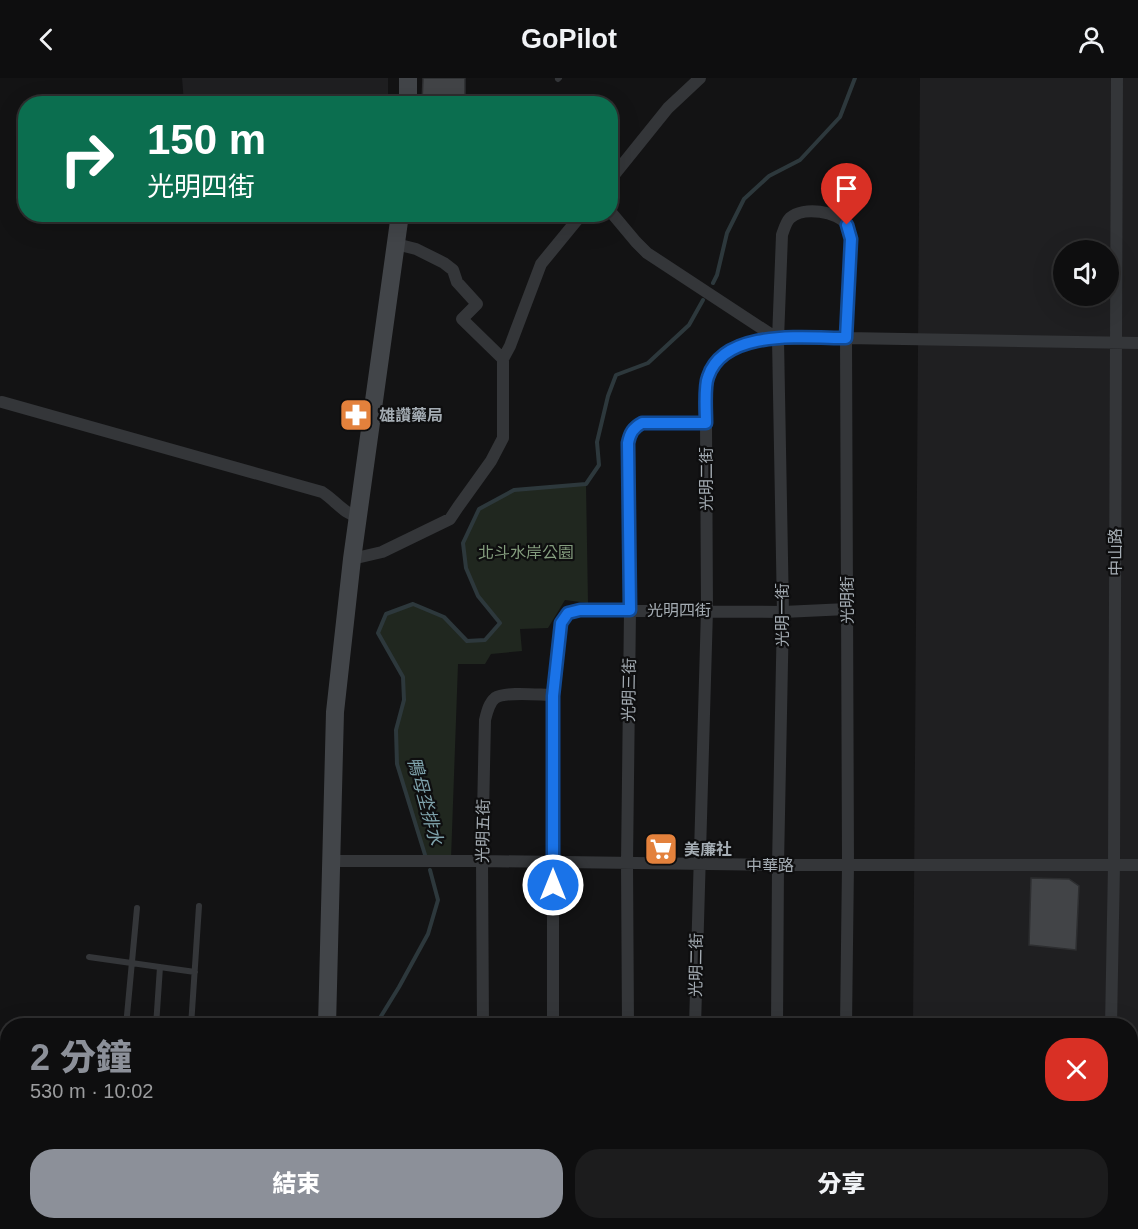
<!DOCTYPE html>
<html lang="zh-TW">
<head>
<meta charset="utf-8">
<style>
	:root { --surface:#0e0e0f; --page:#1c1c1d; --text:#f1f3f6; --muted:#9b9c9e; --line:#2e2e2f; --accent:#8c9099 }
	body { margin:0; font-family:Helvetica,"Noto Sans TC",sans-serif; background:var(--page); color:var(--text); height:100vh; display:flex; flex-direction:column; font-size:22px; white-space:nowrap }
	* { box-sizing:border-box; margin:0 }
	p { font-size:20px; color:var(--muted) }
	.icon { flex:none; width:33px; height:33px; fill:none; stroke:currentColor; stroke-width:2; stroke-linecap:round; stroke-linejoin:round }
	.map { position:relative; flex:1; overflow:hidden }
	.drawer { position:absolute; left:0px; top:940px; width:1138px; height:212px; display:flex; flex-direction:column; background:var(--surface); border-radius:24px 24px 0 0; box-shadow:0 6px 24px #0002,0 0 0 2px var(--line) }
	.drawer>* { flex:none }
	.banner { position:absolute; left:18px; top:18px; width:600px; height:126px; border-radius:24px; box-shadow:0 6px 24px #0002,0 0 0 2px var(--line); background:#0b6e4f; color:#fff; overflow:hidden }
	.fabs { position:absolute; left:1053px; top:162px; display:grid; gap:12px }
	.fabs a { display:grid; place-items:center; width:66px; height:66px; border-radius:50%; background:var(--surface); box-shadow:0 6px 24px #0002,0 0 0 2px var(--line); font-size:30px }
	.pin { position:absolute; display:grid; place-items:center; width:51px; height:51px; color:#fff; margin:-62px -26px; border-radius:50% 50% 50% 0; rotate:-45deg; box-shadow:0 0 6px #0007 }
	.pin .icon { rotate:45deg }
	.me { position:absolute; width:66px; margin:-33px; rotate:0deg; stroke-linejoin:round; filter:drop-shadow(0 0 4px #0008) }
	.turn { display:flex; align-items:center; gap:21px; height:126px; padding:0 30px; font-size:27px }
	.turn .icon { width:78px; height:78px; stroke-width:2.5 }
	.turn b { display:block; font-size:42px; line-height:51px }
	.round { display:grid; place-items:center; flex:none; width:63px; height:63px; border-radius:24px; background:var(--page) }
	.summary { display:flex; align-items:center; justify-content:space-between; height:102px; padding:0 30px }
	h1 { font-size:36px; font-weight:800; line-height:45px; color:var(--accent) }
	.button { display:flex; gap:12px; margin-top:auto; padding:12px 30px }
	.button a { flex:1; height:69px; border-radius:24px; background:var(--accent); color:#fff; font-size:24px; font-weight:800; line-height:69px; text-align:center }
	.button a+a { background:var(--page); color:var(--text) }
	header { display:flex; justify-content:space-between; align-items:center; height:78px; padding:0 30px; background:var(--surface); font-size:27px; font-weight:800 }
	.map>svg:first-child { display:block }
</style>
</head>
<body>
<header><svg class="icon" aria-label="back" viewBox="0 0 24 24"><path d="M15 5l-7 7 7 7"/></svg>GoPilot<svg class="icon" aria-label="person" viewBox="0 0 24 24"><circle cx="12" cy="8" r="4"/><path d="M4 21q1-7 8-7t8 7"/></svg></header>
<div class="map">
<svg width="1138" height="1151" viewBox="0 0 1138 1151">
	<rect width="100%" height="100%" fill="#131314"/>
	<!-- built -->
	<path fill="#1f1f21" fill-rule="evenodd" d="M182 0H388V25H184Z
		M920 0H1138V1151H911V1144H1131V948H913ZM1064 172H1108V218H1064Z
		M687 1144V1151H479L478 1145Z"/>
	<!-- green -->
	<path fill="#20271f" d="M586 406 588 525 565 522 548 550 520 551 522 573 491 576 485 586H458L451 781 427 782 397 686 396 654 404 621 403 599 378 555 386 536 413 527 444 539 467 563 485 562 500 545 478 518 465 484 463 465 479 431 514 412Z
		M0 1009 7 1011 8 1144H310V1151H0Z"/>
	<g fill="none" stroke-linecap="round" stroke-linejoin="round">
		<!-- stream -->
		<path stroke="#2d383c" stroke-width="4" d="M713 205 717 197 727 155 744 121 769 98 800 82 840 39 855 0
			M426 780 397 686 396 652 404 622 403 599 378 555 386 536 413 526 444 539 467 563 485 562 500 545 478 518 466 490 463 465 479 431 514 412 586 406 599 387 597 364 608 318 616 297 648 285 689 247 703 222
			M375 948 399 909 428 856 438 822 430 792
			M464 1144 465 1151"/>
	</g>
	<!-- building -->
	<path fill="#424447" stroke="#2d2e30" stroke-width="1.5" d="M423 0H465V19H440V26H422Z
		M1031 800 1069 801 1079 808 1076 872 1029 867Z
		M596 1144H647V1151H596Z
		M647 1144H671V1151H647Z"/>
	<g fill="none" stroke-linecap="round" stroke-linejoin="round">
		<!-- lane -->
		<path stroke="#343639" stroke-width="6" d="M558 1 559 0
			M89 879 195 894
			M126 948 137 830
			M156 948 160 889
			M191 948 199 828"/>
		<!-- street -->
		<path stroke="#343639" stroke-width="12" d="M610 102 668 30 700 0
			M610 133 636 164 647 175 778 261
			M396 166 416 171 444 185 453 192 457 204 477 226 462 241 503 281
			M2 324 322 414C335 422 344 436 359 439
			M352 481 382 474 450 441 458 429 491 383 503 360V281L510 268 541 186 582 136
			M331 783H482L778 787H1138
			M483 948 482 783 485 642C487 634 489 625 495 620 505 613 540 617 553 617
			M553 948V617L561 545 568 535 580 532 783 534 847 531
			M628 948 627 785 630 532 628 365C630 355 633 350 642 345H706
			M695 948 707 532 706 345 707 300 713 288 722 277 739 267 760 262 778 261 846 260 1138 265
			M777 948 778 787 783 534 778 261 782 157C784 151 786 144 790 140 803 128 838 133 847 147 849 151 850 157 851 161L846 260 848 786 846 948
			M1111 948 1114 787 1117 0
			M0 967 8 969
			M692 1144V1151
			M774 1151V1144
			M843 1151V1144
			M1107 1151V1144"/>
		<!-- secondary -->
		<path stroke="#424549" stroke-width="18" d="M408 26V0
			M327 948 335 634 352 481 400 136
			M323 1151V1144"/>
	</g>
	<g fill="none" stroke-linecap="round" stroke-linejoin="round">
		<defs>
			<path id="route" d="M553 807V618L561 545 568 535 580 532H630L628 365C630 355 633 350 642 345H706C706 333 704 309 708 299 724 250 806 260 846 260L851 161 847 147"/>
		</defs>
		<!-- route casing -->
		<use href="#route" stroke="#114b97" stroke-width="15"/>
		<!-- route -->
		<use href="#route" stroke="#1a73e8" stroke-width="10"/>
	</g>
	<!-- icons -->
	<defs>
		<symbol id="pharmacy-square" viewBox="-11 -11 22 22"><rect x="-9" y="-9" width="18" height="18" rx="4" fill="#e3813c" stroke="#0e0e0f"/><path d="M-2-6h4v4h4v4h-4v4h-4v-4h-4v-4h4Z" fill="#fff"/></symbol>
		<symbol id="supermarket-square" viewBox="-11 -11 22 22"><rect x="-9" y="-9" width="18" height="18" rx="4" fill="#e3813c" stroke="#0e0e0f"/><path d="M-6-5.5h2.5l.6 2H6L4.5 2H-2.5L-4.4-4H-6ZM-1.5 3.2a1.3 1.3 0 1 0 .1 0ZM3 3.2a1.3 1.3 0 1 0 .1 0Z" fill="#fff"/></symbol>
	</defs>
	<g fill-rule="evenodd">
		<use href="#pharmacy-square" x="337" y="318" width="38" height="38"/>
		<use href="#supermarket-square" x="642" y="752" width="38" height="38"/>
	</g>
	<g text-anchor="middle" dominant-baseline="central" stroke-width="4.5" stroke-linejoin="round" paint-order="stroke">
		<!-- poi labels -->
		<g font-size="16" font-weight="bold" fill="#a5adb4" stroke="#0e0e0f" text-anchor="start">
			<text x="379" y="337">雄讚藥局</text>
			<text x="684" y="771">美廉社</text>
		</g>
		<!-- street labels -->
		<g font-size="16" fill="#a5adb4" stroke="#0e0e0f">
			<text transform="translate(706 401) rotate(-90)">光明二街</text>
			<text transform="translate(1115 474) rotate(-90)">中山路</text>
			<text transform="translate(847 522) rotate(-90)">光明街</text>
			<text x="679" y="532">光明四街</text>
			<text transform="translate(782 537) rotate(-90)">光明一街</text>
			<text transform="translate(629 612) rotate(-89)">光明三街</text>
			<text transform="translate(483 753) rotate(-89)">光明五街</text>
			<text x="770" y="787">中華路</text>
			<text transform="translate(696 887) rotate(-89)">光明二街</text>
		</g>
		<!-- park labels -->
		<g font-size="16" fill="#849d7e" stroke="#0e0e0f">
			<text x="526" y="474">北斗水岸公園</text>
		</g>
		<!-- water labels -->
		<g font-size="18" font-style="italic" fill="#7fa3ac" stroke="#0e0e0f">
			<text transform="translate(425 723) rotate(75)">鴨母坔排水</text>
		</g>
	</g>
</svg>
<div class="fabs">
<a><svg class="icon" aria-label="sound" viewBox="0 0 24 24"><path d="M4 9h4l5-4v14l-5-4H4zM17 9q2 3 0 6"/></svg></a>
</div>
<div class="pin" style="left:847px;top:147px;background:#d93025"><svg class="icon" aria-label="arrive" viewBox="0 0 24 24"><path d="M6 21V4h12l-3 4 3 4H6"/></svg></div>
<svg class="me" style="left:553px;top:807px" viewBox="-20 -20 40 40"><circle r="17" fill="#1a73e8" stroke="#fff" stroke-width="3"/><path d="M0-11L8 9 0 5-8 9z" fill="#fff"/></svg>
<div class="banner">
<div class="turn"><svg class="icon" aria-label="right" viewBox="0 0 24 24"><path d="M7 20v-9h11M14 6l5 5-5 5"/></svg><div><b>150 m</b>光明四街</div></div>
</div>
<section class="drawer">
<div class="summary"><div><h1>2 分鐘</h1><p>530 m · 10:02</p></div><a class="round" style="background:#d93025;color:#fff"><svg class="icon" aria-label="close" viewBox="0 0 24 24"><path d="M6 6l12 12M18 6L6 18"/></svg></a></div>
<div class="button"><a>結束</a><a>分享</a></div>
</section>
</div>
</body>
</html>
